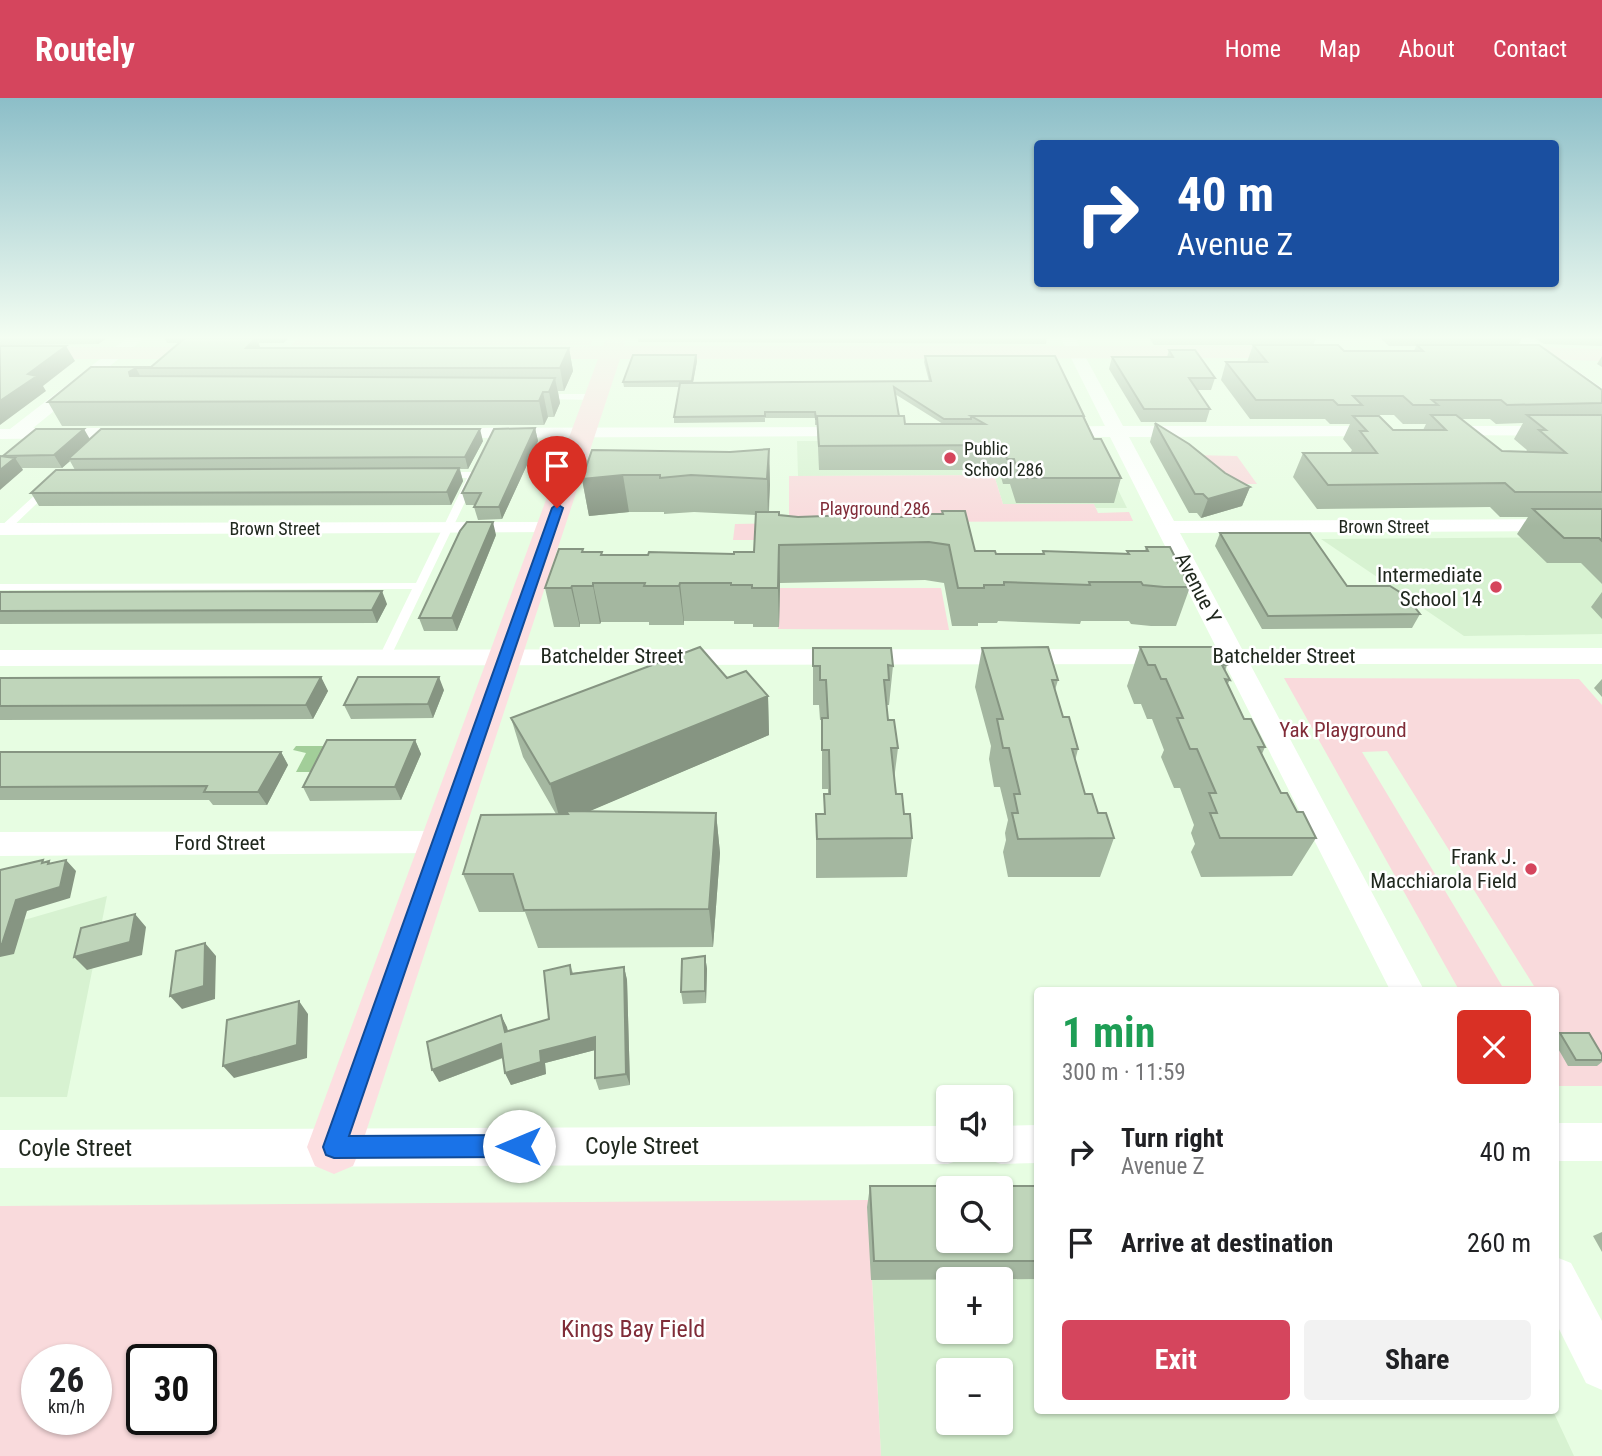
<!DOCTYPE html>
<html lang="en">
<head>
<meta charset="utf-8">
<style>
	:root { --surface:#fff; --page:#f2f2f2; --text:#202124; --muted:#757577; --accent:#d5455d }
	body { margin:0; font-family:"Roboto Condensed",sans-serif; background:var(--page); color:var(--text); height:100vh; display:flex; flex-direction:column; font-size:26px; white-space:nowrap }
	* { box-sizing:border-box; margin:0 }
	p { font-size:23px; color:var(--muted) }
	.icon { flex:none; width:38px; height:38px; fill:none; stroke:currentColor; stroke-width:2; stroke-linecap:round; stroke-linejoin:round }
	.map { position:relative; flex:1; overflow:hidden }
	.drawer { position:absolute; left:1034px; top:889px; width:525px; height:427px; display:flex; flex-direction:column; background:var(--surface); border-radius:7px; box-shadow:0 2px 5px #0004 }
	.drawer>* { flex:none }
	.top-card { position:absolute; left:1034px; top:42px; width:525px; height:147px; border-radius:7px; box-shadow:0 2px 5px #0004; background:#1a4fa0; color:#fff; overflow:hidden }
	.controls { position:absolute; left:936px; top:987px; display:grid; gap:14px }
	.controls a { display:grid; place-items:center; width:77px; height:77px; border-radius:7px; background:var(--surface); box-shadow:0 2px 5px #0004; font-size:35px }
	.speed { position:absolute; left:21px; top:1246px; display:flex; gap:14px; font-size:35px; font-weight:700; text-align:center }
	.speed>* { display:grid; place-content:center; width:91px; height:91px; border-radius:50%; background:var(--surface); box-shadow:0 2px 5px #0004; line-height:1 }
	.speed small { font-size:18px; font-weight:400 }
	.speed .limit { border:4px solid #111; border-radius:10px; background:#fff; color:#111 }
	.pin { position:absolute; display:grid; place-items:center; width:60px; height:60px; color:#fff; margin:-72px -30px; border-radius:50% 50% 50% 0; rotate:-45deg; box-shadow:0 0 7px #0007 }
	.pin .icon { rotate:45deg }
	.me { position:absolute; width:77px; margin:-38px; rotate:270deg; stroke-linejoin:round; filter:drop-shadow(0 0 5px #0008) }
	.turn { display:flex; align-items:center; gap:24px; height:147px; padding:0 28px; font-size:32px }
	.turn .icon { width:91px; height:91px; stroke-width:2.5 }
	.turn b { display:block; font-size:49px; line-height:60px }
	.round { display:grid; place-items:center; flex:none; width:74px; height:74px; border-radius:7px; background:var(--page) }
	.overview { display:flex; align-items:center; justify-content:space-between; height:119px; padding:0 28px }
	h1 { font-size:42px; font-weight:700; line-height:52px; color:#1e9e55 }
	.button { display:flex; gap:14px; margin-top:auto; padding:14px 28px }
	.button a { flex:1; height:80px; border-radius:7px; background:var(--accent); color:#fff; font-size:28px; font-weight:700; line-height:80px; text-align:center }
	.button a+a { background:var(--page); color:var(--text) }
	ul { padding:0; list-style:none }
	li { display:flex; align-items:center; gap:21px; height:91px; padding:0 28px }
	li div { flex:1 }
	li b { display:block; font-size:26px }
	li em { font-style:normal }
	header { display:flex; align-items:center; gap:42px; box-sizing:border-box; height:98px; padding:0 35px; background:var(--accent); color:#fff }
	header strong { font-size:33px }
	nav { display:flex; gap:38px; margin-inline-start:auto; font-size:24px }
	.map>svg:first-child { display:block }
</style>
</head>
<body>
<header>
<strong>Routely</strong>
<nav><a>Home</a><a>Map</a><a>About</a><a>Contact</a></nav>
</header>
<div class="map">
<svg width="1602" height="1358" viewBox="0 0 1602 1358">
	<rect width="100%" height="100%" fill="#e7fde2"/>
	<!-- built -->
	<path fill="#d7f2d1" fill-rule="evenodd" d="M797 343H1094L1127 410H1096L1093 406H1003L994 377 798 378Z
		M1602 439V536L1464 538 1321 441Z
		M107 798 67 999H0V829Z
		M948 1101V1143H1001L1038 1101V1312L1553 1313 1574 1358H881L868 1102ZM948 1181H1001V1234H948ZM948 1272H1001V1325H948Z"/>
	<!-- green -->
	<path fill="#f9dadc" fill-rule="evenodd" d="M301 238H594L590 247H291Z
		M1192 357 1237 358 1257 386H1238Z
		M994 377 1003 406H1094L1098 415 1129 414 1133 423 905 424 907 442H733L735 426 789 425V378Z
		M779 490H941L949 532 778 531Z
		M1284 580 1579 581 1602 607V988H1556V892H1459ZM1387 653 1534 888H1502L1362 654Z
		M868 1102 881 1358H0V1108ZM37 1262H96V1321H37ZM142 1262H201V1321H142Z"/>
	<!-- water -->
	<path fill="#a2ce99" d="M296 648H327L314 674H296L306 655 293 652Z"/>
	<g fill="none" stroke-linecap="round" stroke-linejoin="round">
		<!-- lane -->
		<path fill="#fff" fill-rule="evenodd" d="M541 296H596L600 299 596 302 538 301 537 299Z
			M443 374H473L478 377 389 562H381L379 559 412 491 0 492V486L416 485 467 380 440 379 438 377Z
			M46 387 54 389 8 433H0V429Z"/>
		<!-- street -->
		<path fill="#fff" fill-rule="evenodd" d="M130 238H147L33 330H134L140 331 143 335 140 339 0 341V331H10Z
			M1060 238H1074L1123 328H1383L1392 333 1383 338 1129 339 1174 423 1602 421V433L1180 435 1242 551 1602 550V566H1250L1424 892H1390L1225 566 0 568V552L1217 551 1110 339H1052L1043 334 1052 329 1105 328Z
			M1512 238H1528L1602 290V303Z
			M1437 328H1602V338L1431 337 1428 333 1431 329Z
			M854 329 863 334 860 338 444 340 435 335 444 330Z
			M551 424 561 430 558 434 0 437V425Z
			M441 733 452 736 456 744 452 752 441 755 0 758V734Z
			M1556 1025H1602V1063H1556Z
			M1038 1027V1065L1001 1066 987 1061 984 1052H1001V1028Z
			M948 1028V1052H965L962 1061 948 1066 0 1070V1032Z
			M1556 1159 1571 1165 1602 1223V1292L1586 1285 1556 1225Z"/>
		<!-- secondary -->
		<path fill="#fcdfe1" fill-rule="evenodd" d="M607 238H627L624 248H1303L1314 254 1303 260 620 261 361 1049 353 1068 334 1076 315 1068 307 1049 598 261H517L506 255 517 249 603 248Z
			M1500 248 1602 251V263L1492 259 1489 254 1492 249Z
			M0 249H218L229 255 218 261H0Z"/>
	</g>
	<!-- wall -->
	<path fill="#a4b7a0" fill-rule="evenodd" d="M0 238H110L98 246 0 247Z
		M164 238H291L283 245H259L260 250H569L573 273 564 293H558L560 305 554 319H548L544 327 62 328 48 304 91 269H151L179 245H167Z
		M638 238H1047L1046 246 638 244Z
		M1148 238H1317L1313 247 1344 253H1414L1416 248H1389L1378 238H1523L1519 246H1507V247L1602 292V486L1581 465H1547L1517 436 1528 419H1500L1490 409 1317 411 1293 379 1303 355H1350L1352 352 1343 341 1350 326H1330L1325 321H1250L1221 282 1226 264H1247L1253 247H1154ZM1358 317H1394L1403 326H1426L1423 332H1393ZM1460 321H1490L1496 326 1523 325 1514 341 1527 352 1526 354 1502 353Z
		M1531 238H1602V248L1544 246Z
		M1169 252 1215 280 1211 292H1197L1210 311 1206 324H1141L1109 271 1112 259H1167Z
		M696 257 697 263 693 285 929 283 924 264 925 258 1084 318 1094 341 1121 380 1114 405H1016L1010 386H1003L999 372H819L817 327H815V320H765V324L674 325V319L679 289H624L623 284ZM895 296 943 326H905L899 318Z
		M1602 258V269L1597 266Z
		M1155 325 1225 375 1250 389 1242 408 1201 420 1197 415H1189L1150 344Z
		M535 330 538 343 502 421 478 422 474 409 475 407H466L462 395Z
		M90 341 483 343 468 371H460L463 383 451 407 39 408 31 395 75 372 70 363 62 370H22L23 372 3 358Z
		M769 351 770 387 769 414 779 417 798 419H924L942 416V413L975 453 996 456H1043V453L1127 455V453H1145L1146 449 1190 489 1176 528H1151L1131 526 1129 523H1081L1080 526 998 523 997 525H978V528H952L944 485 925 482 780 485 779 529H753V526H734V523H684V527H649V524H601L600 526H580V529H554L545 490 583 454H602V457L734 456 754 454 756 417 694 414 664 416V414H629L589 418 582 381 730 354Z
		M1220 435 1347 488 1420 516 1412 530 1262 531 1215 448Z
		M496 437 457 533H424L419 520Z
		M0 494 387 506 377 525 0 526Z
		M1602 494V521L1591 509Z
		M1140 549 1227 567 1225 573 1230 582 1227 587 1244 621 1265 649 1262 656 1281 695 1316 740 1292 778 1201 779 1191 754 1195 746 1191 735 1194 727 1180 690H1174L1161 659 1164 652 1152 621H1147L1141 606H1134L1127 588Z
		M813 550 893 568 889 607H887V610L888 622 898 650 894 682 896 696 912 740 907 779 816 780V716H824V696H828V691H822V622H820L819 607H813Z
		M982 550 1058 582 1055 592 1063 619 1078 651 1075 663 1085 696 1114 740 1100 779H1008L1003 754 1006 742 1005 735 1008 722 1000 689H994L989 661 991 648 975 589Z
		M321 579 328 593 313 621 0 622V580Z
		M727 580 768 598 769 637 589 713 716 715 720 755 713 849 538 850 525 814H479L463 776 556 716 523 659 511 620Z
		M1602 581V599L1594 590Z
		M444 592 433 620 351 621 344 607Z
		M415 642 421 656 401 702 310 703 303 689Z
		M0 654H281L288 667 267 707H213L209 702H0Z
		M705 858 707 871 706 905 683 906 681 894Z
		M570 867 573 875 624 869 627 882 630 987 599 992 595 980V952L545 965 546 976 511 987 505 975 503 960 439 984 501 917 508 933 549 921Z
		M1560 935 1602 957V964L1597 968H1568L1556 947V938Z
		M870 1088H1038V1181L871 1182 867 1109Z
		M1602 1134V1154L1593 1138Z"/>
	<!-- shaded-wall -->
	<path fill="#869582" d="M93 238H110L98 246Z
		M280 238H291L283 245Z
		M256 240 266 263 246 250Z
		M66 248 75 263 43 288 46 293 0 327V303L28 276Z
		M569 250 573 273 564 293 560 270Z
		M696 257 697 263 692 289V283Z
		M136 270 148 293 130 278 129 274Z
		M555 280 560 305 554 319 549 294Z
		M543 294 548 319 544 327 539 303Z
		M535 330 538 343 502 421 499 409Z
		M84 331 91 343 68 361 70 363 62 370 54 357Z
		M480 331 483 343 468 371 465 359Z
		M769 351 770 387 768 418 767 381Z
		M15 360 23 372 0 392V372Z
		M459 370 463 383 451 407 447 394Z
		M623 377 629 414 589 418 582 381Z
		M1250 389 1242 408 1201 420 1208 401Z
		M493 424 496 437 457 533 452 520Z
		M779 447 780 485 779 529 778 490Z
		M593 485 601 524 600 526 593 488Z
		M680 485 684 523V527L679 488Z
		M572 488 580 526V529L571 490Z
		M382 493 387 506 377 525 372 512Z
		M321 579 328 593 313 621 306 607Z
		M439 579 444 592 433 620 428 606Z
		M768 598 769 637 569 722 566 713 568 722 561 725 550 686Z
		M415 642 421 656 401 702 395 689Z
		M281 654 288 667 267 707 258 694Z
		M716 715 720 755 713 849 709 811Z
		M66 762 76 773 70 800 27 813 14 856 0 859V846L16 802Z
		M135 816 146 829 142 857 87 872 74 859Z
		M205 845 216 858 215 901 182 911 170 898Z
		M705 858 707 871 706 905 705 893Z
		M624 869 627 882 630 987 626 976Z
		M299 903 308 916 307 960 234 980 223 968Z
		M501 917 507 929 511 947 505 934Z
		M595 939 599 951 545 965 546 976 511 987 505 975 540 953Z
		M501 946 507 958 439 984 432 972Z"/>
	<!-- building -->
	<path fill="#bfd5ba" stroke="#869582" stroke-width="2" fill-rule="evenodd" d="M185 240H256L246 250H569L560 270H136L129 274 130 278 555 280 549 294H543L539 303 48 304 91 269H151Z
		M1253 247H1338L1344 253H1423L1417 247H1539L1602 292V305L1507 307 1501 302H1432L1438 307H1413L1403 298H1353L1362 307H1338L1333 302H1256L1226 264H1267Z
		M0 248H66L28 276 37 278 0 303Z
		M1169 252H1195L1215 280H1189L1210 311H1144L1112 259H1173Z
		M633 257H696L692 283 623 284Z
		M925 258H1055L1084 318H971V321H944L894 289 899 318H817V321H816L815 314H765V318L674 319 680 285 931 283Z
		M1431 317H1456L1502 353 1566 355 1539 332H1546L1527 317H1602V394H1515L1505 385 1328 387 1303 355H1377L1360 333H1367L1353 318H1379L1393 332H1446Z
		M817 318H904L905 326H985L971 318H1083L1094 341H1101L1121 380H1020L1014 361H1007L1003 347 819 348Z
		M1155 325 1189 346 1225 375 1250 389 1208 401 1203 396H1195Z
		M535 330 499 409H474L481 395H462L494 331Z
		M36 331H84L54 357 3 358Z
		M101 331H480L465 359 68 361Z
		M769 351 767 381 691 377 660 380V377H623L582 381 592 352 730 354Z
		M0 358 15 360 0 372Z
		M459 370 447 394 31 395 56 372Z
		M1533 411H1602V443L1599 440H1564Z
		M942 413H965L975 453H995L996 456H1044L1043 453 1129 456 1127 453H1148L1146 449H1170L1190 489H1164L1143 487 1141 484H1089L1090 487 1004 484V487H984V490H958L949 447 929 444 779 447 778 490H752V487H731V485H680L679 488H644L645 485H593V488H572L571 490H545L559 451H583L582 454H602L601 457H648L649 454 734 456V454H754L756 414H779V417L798 419 879 416V419H925L924 416H943Z
		M467 424H493L452 520H419L460 433Z
		M1220 435H1310L1347 488H1390L1406 498 1420 516 1268 518Z
		M382 493 372 512 0 513V494Z
		M700 549 727 580 746 573 768 598 550 686 511 620Z
		M1048 549 1058 582H1052L1063 619H1069L1078 651H1072L1085 696H1092L1098 715H1106L1114 740 1018 741 1012 715H1018L1014 696H1020L1009 650H1003L997 621H1003L982 550Z
		M1140 549H1218L1227 567H1222L1230 582 1225 581 1244 621H1251L1265 649H1258L1281 695H1287L1297 714H1303L1316 740H1220L1210 715H1217L1209 695H1216L1197 651H1190L1177 620H1183L1166 581H1161L1155 567H1148Z
		M813 550H891L893 568 888 567 889 582H884L888 622H894L898 650H891L896 696H902L904 716H910L912 740 817 741 816 716H825L824 696H830L829 652H822V620H828L826 582H820V568H813Z
		M321 579 306 607 0 608V580Z
		M358 579H439L428 606 344 607Z
		M327 642H415L395 689H303Z
		M0 654H281L258 694H204L207 688 0 689Z
		M566 713 716 715 709 811 524 812 513 776H463L481 717 568 716Z
		M43 762 42 765 49 763 48 766 66 762 60 789 16 802 2 846H0V772Z
		M135 816 130 844 74 859 81 830Z
		M205 845 204 888 170 898 176 853Z
		M705 858V893L681 894 682 861Z
		M570 867 571 876 624 869 626 976 595 980V939L540 953 541 964 505 975 501 946 432 972 427 944 501 917 505 934 549 921 544 873Z
		M299 903 297 947 223 968 227 922Z
		M1560 935H1589L1602 957V962H1576Z
		M870 1088H1038V1163H874ZM948 1090H1001V1143H948Z"/>
	<!-- sky -->
	<linearGradient id="sky" x2="0" y2="1"><stop stop-color="#8cbec8"/><stop offset="0.56" stop-color="#f4fef2"/><stop offset="1" stop-color="#f4fef2" stop-opacity="0"/></linearGradient>
	<rect width="1602" height="428" fill="url(#sky)"/>
	<!-- route -->
	<path fill="#1a73e8" stroke="#114b97" stroke-width="2" d="M557 406 563 410 349 1038 519 1037 527 1041 530 1048 527 1056 519 1059 334 1060 326 1057 323 1049 552 410Z"/>
	<!-- markers -->
	<g fill="#d5455d" stroke="#fff" stroke-width="2.5">
		<circle cx="950" cy="360" r="7"/>
		<circle cx="1496" cy="489" r="7"/>
		<circle cx="1531" cy="771" r="7"/>
	</g>
	<g text-anchor="middle" dominant-baseline="central" stroke-width="5" stroke-linejoin="round" paint-order="stroke">
		<!-- far-poi labels -->
		<g font-size="18" fill="#20281e" stroke="#fff" text-anchor="start">
			<text x="964" y="350">Public<tspan x="964" dy="21">School 286</tspan></text>
		</g>
		<!-- far-park labels -->
		<g font-size="18" fill="#802c38" stroke="#fff">
			<text x="875" y="410">Playground 286</text>
		</g>
		<!-- far-street labels -->
		<g font-size="18" fill="#20281e" stroke="#fff">
			<text x="1384" y="428">Brown Street</text>
			<text x="275" y="430">Brown Street</text>
		</g>
		<!-- poi labels -->
		<g font-size="21" fill="#20281e" stroke="#fff" text-anchor="end">
			<text x="1482" y="477">Intermediate<tspan x="1482" dy="24">School 14</tspan></text>
			<text x="1517" y="759">Frank J.<tspan x="1517" dy="24">Macchiarola Field</tspan></text>
		</g>
		<!-- street labels -->
		<g font-size="21" fill="#20281e" stroke="#fff">
			<text transform="translate(1198 490) rotate(63)">Avenue Y</text>
			<text x="612" y="558">Batchelder Street</text>
			<text x="1284" y="558">Batchelder Street</text>
			<text x="220" y="745">Ford Street</text>
		</g>
		<!-- park labels -->
		<g font-size="21" fill="#802c38" stroke="#fff">
			<text x="1343" y="632">Yak Playground</text>
		</g>
		<!-- near-street labels -->
		<g font-size="24" fill="#20281e" stroke="#fff">
			<text x="642" y="1048">Coyle Street</text>
			<text x="75" y="1050">Coyle Street</text>
		</g>
		<!-- near-park labels -->
		<g font-size="24" fill="#802c38" stroke="#fff">
			<text x="633" y="1231">Kings Bay Field</text>
		</g>
	</g>
</svg>
<div class="controls">
<a><svg class="icon" aria-label="sound" viewBox="0 0 24 24"><path d="M4 9h4l5-4v14l-5-4H4zM17 9q2 3 0 6"/></svg></a>
<a><svg class="icon" aria-label="search" viewBox="0 0 24 24"><circle cx="10" cy="10" r="6"/><path d="M15 15l6 6"/></svg></a>
<a>+</a>
<a>−</a>
</div>
<div class="speed"><div>26<small>km/h</small></div><div class="limit">30</div></div>
<div class="pin" style="left:557px;top:410px;background:#d93025"><svg class="icon" aria-label="arrive" viewBox="0 0 24 24"><path d="M6 21V4h12l-3 4 3 4H6"/></svg></div>
<svg class="me" style="left:519px;top:1048px" viewBox="-20 -20 40 40"><circle r="19" fill="#fff"/><path d="M0-13L10 11 0 6-10 11z" fill="#1a73e8"/></svg>
<div class="top-card">
<div class="turn"><svg class="icon" aria-label="right" viewBox="0 0 24 24"><path d="M7 20v-9h11M14 6l5 5-5 5"/></svg><div><b>40 m</b>Avenue Z</div></div>
</div>
<section class="drawer">
<div class="overview"><div><h1>1 min</h1><p>300 m · 11:59</p></div><a class="round" style="background:#d93025;color:#fff"><svg class="icon" aria-label="close" viewBox="0 0 24 24"><path d="M6 6l12 12M18 6L6 18"/></svg></a></div>
<ul>
<li><svg class="icon" aria-label="right" viewBox="0 0 24 24"><path d="M7 20v-9h11M14 6l5 5-5 5"/></svg><div><b>Turn right</b><p>Avenue Z</p></div><em>40 m</em></li>
<li><svg class="icon" aria-label="arrive" viewBox="0 0 24 24"><path d="M6 21V4h12l-3 4 3 4H6"/></svg><div><b>Arrive at destination</b></div><em>260 m</em></li>
</ul>
<div class="button"><a>Exit</a><a>Share</a></div>
</section>
</div>
</body>
</html>
